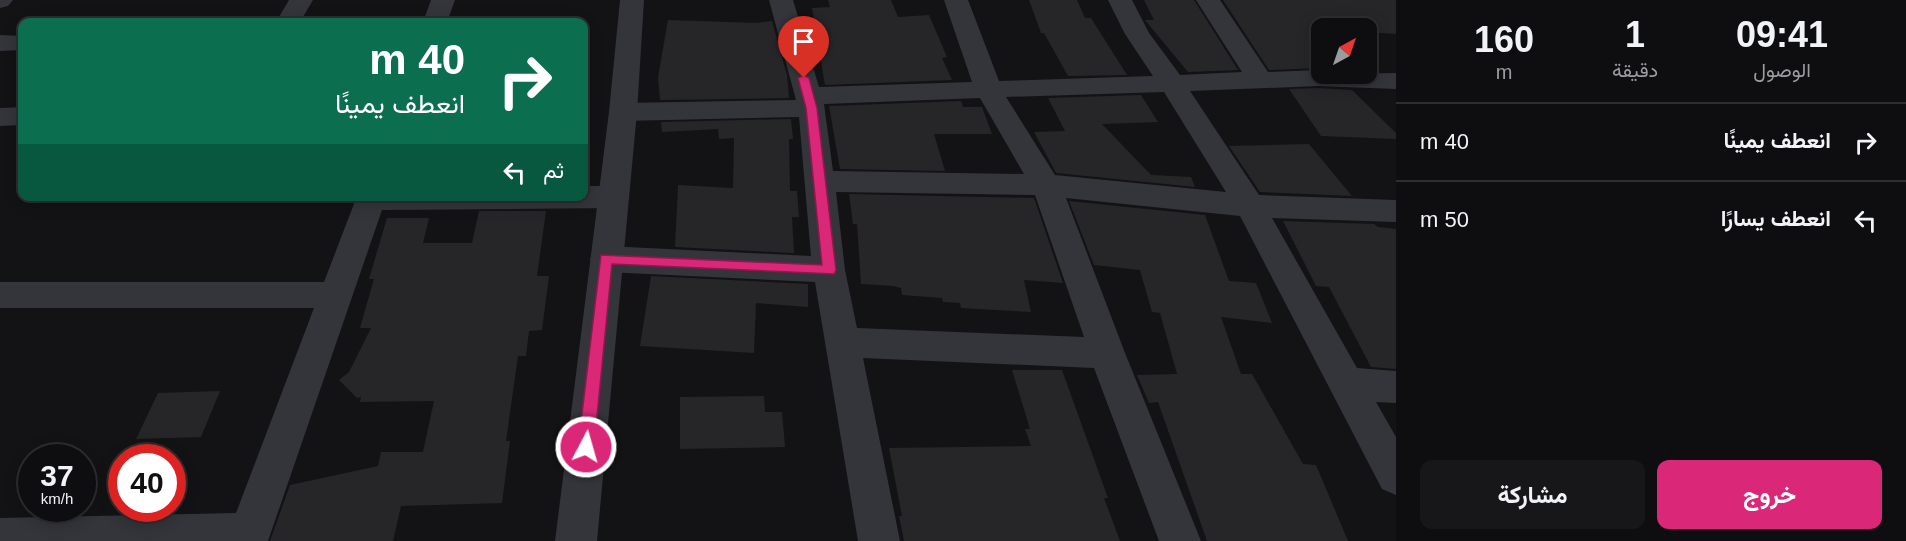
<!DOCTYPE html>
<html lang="ar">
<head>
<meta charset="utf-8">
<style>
	:root { --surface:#0e0e10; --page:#171719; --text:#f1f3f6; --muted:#9b9c9f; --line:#2e2e30; --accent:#db2777 }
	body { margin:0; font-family:Arial,Vazirmatn,sans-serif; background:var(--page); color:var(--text); direction:rtl; height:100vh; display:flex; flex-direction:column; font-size:22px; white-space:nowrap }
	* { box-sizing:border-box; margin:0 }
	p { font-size:20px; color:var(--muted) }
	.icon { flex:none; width:33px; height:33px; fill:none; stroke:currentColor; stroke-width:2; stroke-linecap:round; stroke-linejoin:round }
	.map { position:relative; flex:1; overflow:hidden; direction:ltr }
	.panel { display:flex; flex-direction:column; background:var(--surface); width:510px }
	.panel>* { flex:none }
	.banner { position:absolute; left:18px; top:18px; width:570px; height:183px; border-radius:12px; box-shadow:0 3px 15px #0003,0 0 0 2px var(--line); direction:rtl; background:#0b6e4f; color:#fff; overflow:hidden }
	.needle { width:39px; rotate:40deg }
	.controls { position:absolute; left:1311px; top:18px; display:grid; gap:12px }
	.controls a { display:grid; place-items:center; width:66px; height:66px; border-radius:12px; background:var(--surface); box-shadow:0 3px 15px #0003,0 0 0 2px var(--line); font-size:30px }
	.speed { position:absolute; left:18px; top:444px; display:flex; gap:12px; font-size:30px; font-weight:700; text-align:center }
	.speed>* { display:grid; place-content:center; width:78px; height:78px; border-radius:50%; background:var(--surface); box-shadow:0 3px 15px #0003,0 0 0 2px var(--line); line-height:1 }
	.speed small { font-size:15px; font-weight:400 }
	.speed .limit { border:9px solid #d22; background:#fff; color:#111 }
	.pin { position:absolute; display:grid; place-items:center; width:51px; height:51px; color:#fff; margin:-62px -26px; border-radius:50% 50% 50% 0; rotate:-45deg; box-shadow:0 0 6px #0007 }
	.pin .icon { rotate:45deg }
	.me { position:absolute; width:66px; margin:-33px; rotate:6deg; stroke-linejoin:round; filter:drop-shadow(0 0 4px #0008) }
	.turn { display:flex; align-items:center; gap:21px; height:126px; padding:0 24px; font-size:27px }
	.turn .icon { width:78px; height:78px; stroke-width:2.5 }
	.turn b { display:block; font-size:42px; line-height:51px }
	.then { display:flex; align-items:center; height:57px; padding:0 24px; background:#0003; gap:12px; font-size:22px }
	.eta { display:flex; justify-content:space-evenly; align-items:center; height:102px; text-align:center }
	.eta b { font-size:36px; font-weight:700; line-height:42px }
	.primary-button { display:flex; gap:12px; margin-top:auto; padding:12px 24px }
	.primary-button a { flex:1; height:69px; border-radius:12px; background:var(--accent); color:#fff; font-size:24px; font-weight:700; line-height:69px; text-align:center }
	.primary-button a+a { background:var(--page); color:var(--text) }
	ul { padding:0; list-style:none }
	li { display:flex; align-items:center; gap:18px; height:78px; padding:0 24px; border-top:2px solid var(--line) }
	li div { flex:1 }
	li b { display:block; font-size:22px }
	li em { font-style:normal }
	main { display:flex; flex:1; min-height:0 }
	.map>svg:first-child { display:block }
</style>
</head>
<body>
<main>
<section class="panel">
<div class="eta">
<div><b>09:41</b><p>الوصول</p></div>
<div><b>1</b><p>دقيقة</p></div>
<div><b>160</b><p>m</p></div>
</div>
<ul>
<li><svg class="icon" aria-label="right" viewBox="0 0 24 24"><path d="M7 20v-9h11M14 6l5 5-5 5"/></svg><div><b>انعطف يمينًا</b></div><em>40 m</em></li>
<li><svg class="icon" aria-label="left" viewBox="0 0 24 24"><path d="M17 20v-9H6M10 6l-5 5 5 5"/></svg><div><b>انعطف يسارًا</b></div><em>50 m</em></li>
</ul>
<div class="primary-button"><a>خروج</a><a>مشاركة</a></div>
</section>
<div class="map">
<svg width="1396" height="541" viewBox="0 0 1396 541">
	<rect width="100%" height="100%" fill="#131315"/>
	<!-- building -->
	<path fill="#262629" d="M828 0H891L898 17 929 15 947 57 942 58 952 80 825 85 812 8 830 7Z
		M1029 0H1077L1085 18H1091L1127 75 1068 76 1044 33H1041Z
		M1144 0H1194L1238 70 1188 72 1145 20H1154Z
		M1223 0H1396V34L1366 32V28H1322V68L1269 70Z
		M668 20 756 23 772 21 787 75 789 98 660 100 658 77Z
		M1318 88 1352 90 1396 133V139L1321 136 1289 89Z
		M1141 95 1158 122 1102 124 1151 175 1191 177 1195 187 1056 173 1034 132 1065 131 1048 98Z
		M961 101 963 107H982L992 134H934L945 171 840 169 829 106Z
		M791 119 793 139H789L790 191H797L799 217H792L794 253 675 247 678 185 733 188 734 138 719 139 718 129 662 132 661 122Z
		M1309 144 1352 196 1260 192 1229 146Z
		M849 194 1034 198 1063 283 1024 280 1031 312 961 308 960 303 943 302 942 298 902 295 901 288 893 286 861 284 857 224H853Z
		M1069 201 1205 215 1229 281 1256 283 1272 323 1221 317 1241 374H1252L1303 464 1316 465 1348 541H1207L1158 402 1149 403 1137 375 1177 374 1160 313 1152 312 1140 270 1094 265Z
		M479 211H546L537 276H549L542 330 529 331 526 356H518L506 441H510L502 503 401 506 393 541H270L290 485 378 466 381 452H423L434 401 360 402 361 397 357 398 339 380 349 372 371 328H360L374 279H369L387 218H429L423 243H472Z
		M1283 221 1374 224 1378 227 1396 229V369L1371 367 1329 287 1316 286Z
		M651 276 808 284V307L756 303 754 353 640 346Z
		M1012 370H1062L1108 498H1104L1120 541H904L899 516H902L889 448 1031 446 1025 429H1030Z
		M220 391 201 437 136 439 158 393Z
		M764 396 765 412H782L785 447 680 449V397Z"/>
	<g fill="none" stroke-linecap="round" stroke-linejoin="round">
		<!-- minor -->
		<path fill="#34353a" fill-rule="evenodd" d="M0 0H13L8 6 0 8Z
			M289 0H313L300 22H276Z
			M431 0H455L447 22H423Z
			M769 0H793L819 87 972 82 944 0H968L999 81 1153 76 1125 34 1108 0H1132L1149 33 1180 75 1242 72 1196 0H1220L1268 72 1318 70H1322V74L1396 73V89L1318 86 1190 91 1259 195 1396 200V222L1272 218 1357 368 1396 371V403L1376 402 1396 437V495L1382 489 1240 216 1066 198 1125 353 1201 541H1159L1094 368 863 358 900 541H858L815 282 606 272 594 268 590 259 594 250 606 246 811 256 799 117 623 121 613 118 609 112 613 106 623 103 796 100ZM1164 92 1226 192 1055 175 1006 97ZM980 98 1024 174 833 171 824 104ZM836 192 1035 195 1084 337 857 328 845 270Z
			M0 35 22 36V50L0 51Z
			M22 107V125L0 126V108Z
			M584 186H613L624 189 628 197 624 205 613 208 382 210 268 541H0V518L236 513 314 308H0V282H324L357 196H584Z"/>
		<!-- tertiary -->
		<path fill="#34353a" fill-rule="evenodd" d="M620 0H644L637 112 597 541H555L609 112Z"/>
	</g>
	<!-- route -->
	<path fill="#db2777" stroke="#8e194d" stroke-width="1.5" d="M804 75 809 78 817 108 836 270 834 274 612 264 594 447 591 452 586 454 580 452 578 447 601 255 822 265 806 108 798 78Z"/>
</svg>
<div class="controls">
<a><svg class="needle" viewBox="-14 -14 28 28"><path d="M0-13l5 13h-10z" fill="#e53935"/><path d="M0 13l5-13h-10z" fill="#9b9c9f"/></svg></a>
</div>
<div class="speed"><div>37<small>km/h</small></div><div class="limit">40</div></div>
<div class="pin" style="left:804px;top:78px;background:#d93025"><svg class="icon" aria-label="arrive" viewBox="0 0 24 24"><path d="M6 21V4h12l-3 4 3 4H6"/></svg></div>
<svg class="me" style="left:586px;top:447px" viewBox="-20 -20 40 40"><circle r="17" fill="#db2777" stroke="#fff" stroke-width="3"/><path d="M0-11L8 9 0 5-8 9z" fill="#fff"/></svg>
<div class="banner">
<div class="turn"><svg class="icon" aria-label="right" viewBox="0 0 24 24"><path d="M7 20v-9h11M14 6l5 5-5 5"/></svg><div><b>40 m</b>انعطف يمينًا</div></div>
<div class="then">ثم<svg class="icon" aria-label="left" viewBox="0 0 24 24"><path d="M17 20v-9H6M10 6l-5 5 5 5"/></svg></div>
</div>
</div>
</main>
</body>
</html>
